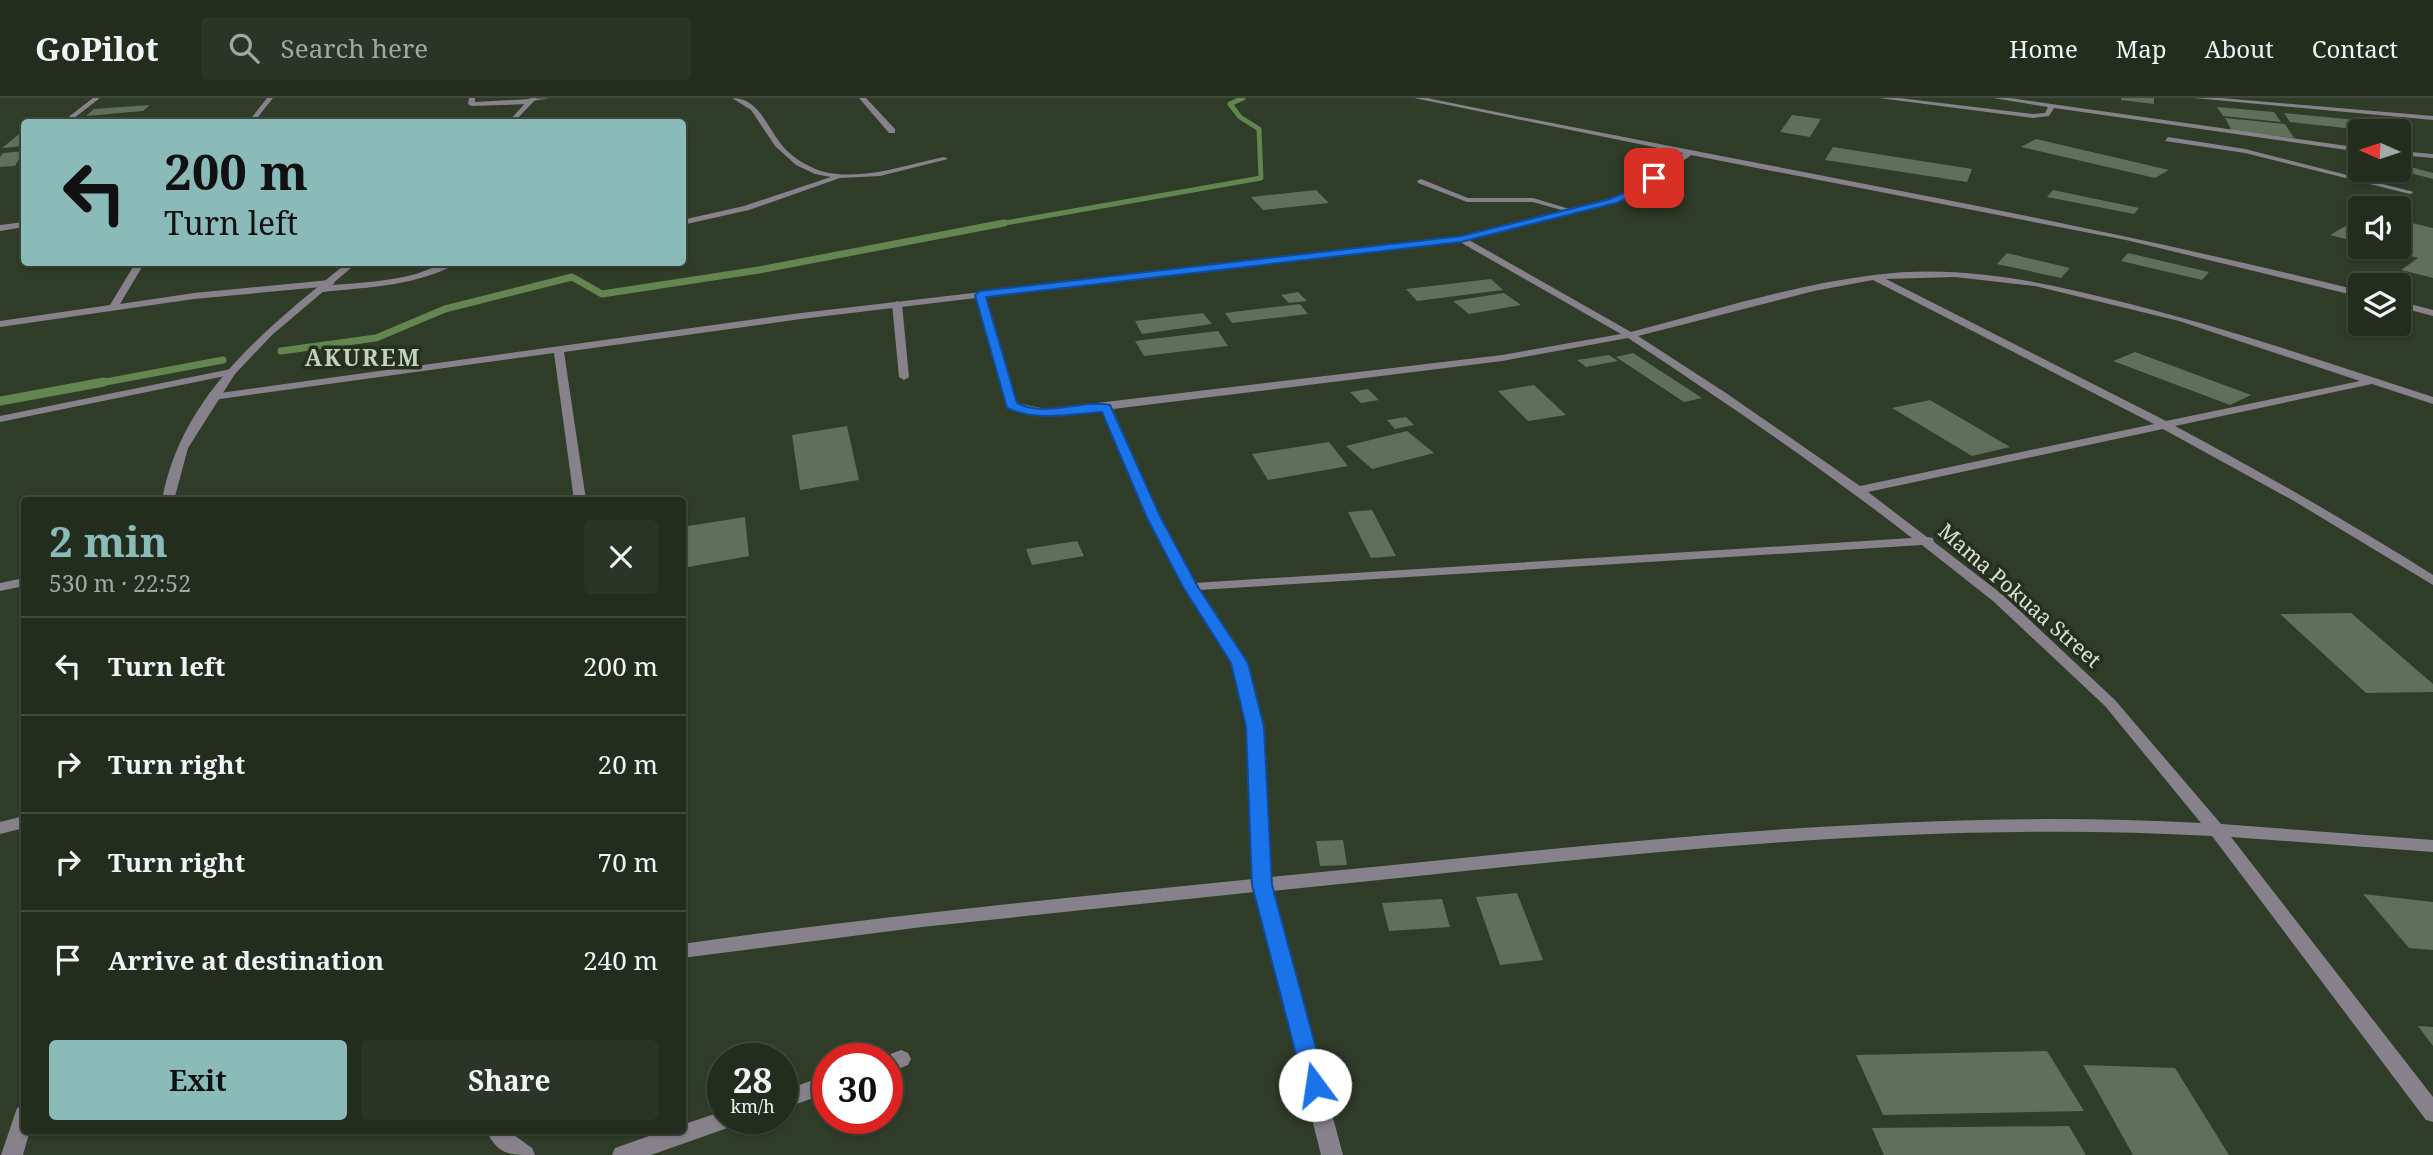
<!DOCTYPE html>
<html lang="en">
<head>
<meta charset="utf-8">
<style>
	:root { --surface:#232d1e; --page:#2b3527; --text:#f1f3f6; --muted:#a3a8a4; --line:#40493c; --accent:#8bbbb9 }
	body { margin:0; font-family:"Noto Serif",serif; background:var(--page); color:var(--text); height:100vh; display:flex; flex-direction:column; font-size:26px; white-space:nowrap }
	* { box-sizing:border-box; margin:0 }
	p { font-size:23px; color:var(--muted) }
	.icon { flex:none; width:38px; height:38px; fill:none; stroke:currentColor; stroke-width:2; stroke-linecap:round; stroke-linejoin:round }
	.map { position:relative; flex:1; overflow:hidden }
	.side { position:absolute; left:21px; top:399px; width:665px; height:637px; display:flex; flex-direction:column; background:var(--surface); border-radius:7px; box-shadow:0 2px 5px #0004,0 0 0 2px var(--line) }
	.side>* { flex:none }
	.top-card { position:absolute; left:21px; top:21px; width:665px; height:147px; border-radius:7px; box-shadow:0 2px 5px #0004,0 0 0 2px var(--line); background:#8bbbb9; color:#111; overflow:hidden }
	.needle { width:46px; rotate:273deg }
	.fabs { position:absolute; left:2348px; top:21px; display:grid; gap:14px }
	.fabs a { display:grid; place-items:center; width:63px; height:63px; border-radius:7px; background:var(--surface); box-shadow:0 2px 5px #0004,0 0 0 2px var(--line); font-size:35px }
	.speed { position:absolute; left:707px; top:945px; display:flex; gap:14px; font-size:35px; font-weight:700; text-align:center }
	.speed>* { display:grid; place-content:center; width:91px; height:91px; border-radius:50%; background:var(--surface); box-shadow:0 2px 5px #0004,0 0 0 2px var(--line); line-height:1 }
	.speed small { font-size:18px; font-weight:400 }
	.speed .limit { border:10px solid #d22; background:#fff; color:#111 }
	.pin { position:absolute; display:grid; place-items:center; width:60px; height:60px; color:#fff; margin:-30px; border-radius:14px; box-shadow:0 4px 10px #0006 }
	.me { position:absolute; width:77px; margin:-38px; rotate:346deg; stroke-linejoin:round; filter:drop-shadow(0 0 5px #0008) }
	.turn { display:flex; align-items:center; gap:24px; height:147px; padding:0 28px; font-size:32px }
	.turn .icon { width:91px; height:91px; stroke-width:2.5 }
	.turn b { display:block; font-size:49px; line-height:60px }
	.round { display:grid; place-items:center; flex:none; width:74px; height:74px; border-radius:7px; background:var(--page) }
	.overview { display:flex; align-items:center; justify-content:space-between; height:119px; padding:0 28px }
	h1 { font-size:42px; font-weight:700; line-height:52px; color:var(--accent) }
	.action { display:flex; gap:14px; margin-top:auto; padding:14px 28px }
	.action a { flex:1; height:80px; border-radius:7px; background:var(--accent); color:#111; font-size:28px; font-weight:700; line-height:80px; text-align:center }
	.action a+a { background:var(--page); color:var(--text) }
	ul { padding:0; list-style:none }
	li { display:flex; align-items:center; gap:21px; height:98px; padding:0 28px; border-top:2px solid var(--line) }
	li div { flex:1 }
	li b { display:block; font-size:26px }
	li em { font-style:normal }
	header { display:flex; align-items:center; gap:42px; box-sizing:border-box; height:98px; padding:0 35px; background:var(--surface); border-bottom:2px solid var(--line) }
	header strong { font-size:33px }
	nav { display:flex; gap:38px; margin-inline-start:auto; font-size:24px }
	.search { width:490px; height:63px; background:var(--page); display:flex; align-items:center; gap:18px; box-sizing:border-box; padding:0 24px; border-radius:7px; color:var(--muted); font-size:26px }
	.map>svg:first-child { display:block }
</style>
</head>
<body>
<header>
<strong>GoPilot</strong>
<div class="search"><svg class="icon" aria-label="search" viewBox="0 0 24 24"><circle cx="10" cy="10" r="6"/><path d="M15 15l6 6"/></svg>Search here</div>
<nav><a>Home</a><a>Map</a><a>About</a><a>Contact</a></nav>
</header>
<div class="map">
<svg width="2433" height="1057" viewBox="0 0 2433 1057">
	<rect width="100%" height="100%" fill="#2f3c28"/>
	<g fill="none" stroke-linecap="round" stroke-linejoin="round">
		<!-- stream-far2 -->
		<path stroke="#638550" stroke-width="5" d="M994 127 1261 80 1259 31 1240 19 1230 6 1243 0"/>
		<!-- stream-far1 -->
		<path stroke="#638550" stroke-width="7" d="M281 253 376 240 445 211 572 179 602 196 759 172 1004 125
			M95 286 223 262"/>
		<!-- stream -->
		<path stroke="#638550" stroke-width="9" d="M0 303 104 284"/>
	</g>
	<!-- building -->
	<path fill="#606f59" d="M2121 0H2154V6L2121 2Z
		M150 7 143 13 86 18 94 11Z
		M2217 9 2274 14 2281 24 2223 18Z
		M2284 15 2356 22 2363 32 2290 24Z
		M1792 17 1821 21 1810 39 1780 34Z
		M2225 20 2285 26 2294 40 2232 33Z
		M24 32V48L2 50Z
		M2036 41 2169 72 2155 80 2021 49Z
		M1833 49 1972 71 1967 84 1825 62Z
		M24 53 15 68 0 69V59L3 55Z
		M2399 66 2433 75V81L2399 72Z
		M1316 92 1329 105 1263 112 1251 99Z
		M2053 92 2139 110 2134 116 2047 99Z
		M2361 119V145L2330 137Z
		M2399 122 2433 130V180L2401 172 2418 160 2380 150 2399 149Z
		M2007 155 2070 170 2061 180 1997 166Z
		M2128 155 2209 174 2202 182 2121 163Z
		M1491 181 1503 192 1417 203 1406 191Z
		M1298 194 1307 203 1289 205 1281 197Z
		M1504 195 1521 207 1469 216 1453 203Z
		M1300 206 1308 216 1232 225 1225 215Z
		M1203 215 1212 226 1142 236 1135 223Z
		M1218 233 1228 248 1144 258 1135 243Z
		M2135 254 2251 297 2230 307 2113 263Z
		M1633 255 1702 300 1684 304 1616 259Z
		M1609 257 1618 263 1586 269 1577 262Z
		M1534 287 1566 317 1528 323 1498 293Z
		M1368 291 1379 302 1361 305 1350 294Z
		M1930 302 2010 349 1972 358 1892 310Z
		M1406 319 1414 327 1395 331 1387 322Z
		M847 328 859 382 800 392 792 337Z
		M1407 333 1434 355 1372 371 1346 348Z
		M1329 344 1348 368 1268 382 1252 356Z
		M1372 412 1396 458 1371 460 1348 414Z
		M745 419 749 458 682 470V429Z
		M1077 443 1084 458 1032 467 1026 451Z
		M2351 515 2433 586V594L2366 595 2280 516Z
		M1343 742 1347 767 1320 768 1316 743Z
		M1517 795 1543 862 1500 867 1476 799Z
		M2363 796 2433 804V852L2409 850Z
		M1442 801 1450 829 1389 833 1382 805Z
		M2418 928 2433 929V948Z
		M2047 953 2084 1013 1883 1017 1856 957Z
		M2083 967 2175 970 2229 1057H2133Z
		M2069 1028 2086 1057H1884L1872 1030Z"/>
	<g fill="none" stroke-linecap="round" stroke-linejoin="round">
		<!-- service -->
		<path fill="#86818b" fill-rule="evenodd" d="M93 0H100L69 24H62Z
			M859 0H866L895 31V35H889Z
			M1421 81 1468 100H1533L1576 113 1572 115 1533 104H1467L1418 85 1417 83Z
			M897 203 902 206 909 279 904 282 899 279 892 206Z
			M231 271 235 272V276L0 324V318Z
			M901 952 908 955 911 961 908 967 887 975V961L880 960Z
			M828 977V995L782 1011V993Z
			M723 1013V1020H739L736 1027 651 1057H612L615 1050 666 1032H682V1027Z
			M486 1032H507L532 1050 535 1057C508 1057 498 1057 486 1032Z"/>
		<!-- minor -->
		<path fill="#86818b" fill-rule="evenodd" d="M267 0H273L254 24H248Z
			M469 0H475V4L549 0 533 3 530 6 471 8 468 6Z
			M732 0C759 0 766 28 781 46 790 58 806 68 821 73 860 84 905 67 944 59L948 61 880 78 840 80 749 112 682 127V122L744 108 831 79 815 76 796 67 775 48 751 12Z
			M1414 0H1427C1738 64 2052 116 2361 193V199L2126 142 1691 57 1640 95 1616 105 1469 142 1631 234C1711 213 1792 187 1874 177 1956 166 2035 182 2114 202 2222 228 2327 265 2433 299V306L2372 286 2175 328C2263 375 2349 424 2433 477V487L2294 403 2163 331 1868 394 1927 439 1933 440 1934 444 2003 497 2115 602 2221 726 2433 742V754L2231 739 2433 999V1024L2426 1022 2212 738C1898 720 1584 762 1272 793L1343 1057H1321L1255 794 922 829 682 860V846C872 819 1062 800 1253 781L1247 629 1232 565 1183 489 1148 420 1102 313C1070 316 1040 322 1008 309L976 200 801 221 564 254 586 402H574L554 255 213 302 208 299 213 296 801 215 1461 138 1610 101 1634 91 1683 55ZM1460 144 1621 236 1502 257 1046 311 1017 305 985 199ZM1955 179 2035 188 2179 223 2360 283 2166 323 1886 181ZM1873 182 2154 326 1860 388 1726 295 1638 238 1814 193ZM1628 240C1725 304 1821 369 1912 440L1194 485 1160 420 1113 311 1502 263ZM1922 447 1993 503 2105 608 2201 725C1891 708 1579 750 1270 779L1263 629 1246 565 1199 492Z
			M1879 0H1899L2033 16 2045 15 2048 9 1993 0H2010L2361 50V54L2054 10 2049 18 2033 20Z
			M2194 0H2221L2433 18V22Z
			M2168 39 2245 51 2414 94 2410 96 2245 55 2165 43Z
			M2399 53 2433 56V60L2399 57Z
			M24 124V129L0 133V127Z
			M136 164H145L120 206 194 195 330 182 335 185 332 187C360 185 389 183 416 176 431 171 443 164 459 164 420 188 368 189 323 194L318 191 321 189 194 201 0 229V223L110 207Z
			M2399 203 2433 212V218L2399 209Z
			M24 480V488L0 493V485Z
			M24 718V730L0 736V724Z"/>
		<!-- tertiary -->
		<path fill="#86818b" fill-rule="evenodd" d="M530 0H537L514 24H508Z
			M348 164H358L272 237 235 276 188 350 174 402H162C182 294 268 230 348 164Z
			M24 1008V1032H30L23 1057H1L17 1010Z"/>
	</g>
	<!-- route -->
	<path fill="#1a73e8" stroke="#114b97" stroke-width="2" d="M1651 78 1659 80 1641 95 1616 105 1461 144 986 199 1017 305C1047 320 1080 301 1110 307L1161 420 1198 489 1248 565 1264 629 1272 787 1326 987 1323 995 1315 997 1306 995 1252 787 1246 629 1231 565 1183 489 1147 420 1102 314C1070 316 1037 324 1007 310L975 197 980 193 1461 138 1610 101 1634 91Z"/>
	<g text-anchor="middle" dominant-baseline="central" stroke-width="7" stroke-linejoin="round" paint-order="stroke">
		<!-- street labels -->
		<g font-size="21" fill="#dae2d6" stroke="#25311e">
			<text transform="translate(2020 497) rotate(41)">Mama Pokuaa Street</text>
		</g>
		<!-- far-district labels -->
		<g font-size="23" font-weight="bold" letter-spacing="2" fill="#c3d3bb" stroke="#25311e">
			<text x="363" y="259">AKUREM</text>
		</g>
	</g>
</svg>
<div class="fabs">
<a><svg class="needle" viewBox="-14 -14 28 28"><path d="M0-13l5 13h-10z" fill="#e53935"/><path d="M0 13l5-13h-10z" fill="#a3a8a4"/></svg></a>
<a><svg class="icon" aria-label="sound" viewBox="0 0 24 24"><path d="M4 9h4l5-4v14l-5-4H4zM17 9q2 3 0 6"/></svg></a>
<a><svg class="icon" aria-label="layers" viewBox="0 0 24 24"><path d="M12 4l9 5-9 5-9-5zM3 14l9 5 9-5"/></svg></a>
</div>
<div class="speed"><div>28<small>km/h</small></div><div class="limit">30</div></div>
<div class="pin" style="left:1654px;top:80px;background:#d93025"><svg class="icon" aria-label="arrive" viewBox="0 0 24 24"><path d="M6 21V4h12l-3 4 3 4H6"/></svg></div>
<svg class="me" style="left:1315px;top:987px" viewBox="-20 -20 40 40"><circle r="19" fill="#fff"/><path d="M0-13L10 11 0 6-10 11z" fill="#1a73e8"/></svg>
<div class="top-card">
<div class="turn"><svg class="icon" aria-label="left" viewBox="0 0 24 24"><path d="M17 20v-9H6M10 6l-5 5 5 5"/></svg><div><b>200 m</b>Turn left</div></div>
</div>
<section class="side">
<div class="overview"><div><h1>2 min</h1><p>530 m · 22:52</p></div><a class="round"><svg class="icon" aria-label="close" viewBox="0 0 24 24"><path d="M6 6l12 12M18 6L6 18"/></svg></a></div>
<ul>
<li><svg class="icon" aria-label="left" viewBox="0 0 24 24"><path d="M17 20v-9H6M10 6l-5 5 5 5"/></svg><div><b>Turn left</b></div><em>200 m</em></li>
<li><svg class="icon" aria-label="right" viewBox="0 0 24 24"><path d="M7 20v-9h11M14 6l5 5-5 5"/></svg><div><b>Turn right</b></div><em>20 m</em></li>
<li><svg class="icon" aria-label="right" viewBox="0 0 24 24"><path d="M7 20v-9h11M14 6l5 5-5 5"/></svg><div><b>Turn right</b></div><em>70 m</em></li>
<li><svg class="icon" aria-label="arrive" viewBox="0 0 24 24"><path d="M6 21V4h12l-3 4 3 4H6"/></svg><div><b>Arrive at destination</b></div><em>240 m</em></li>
</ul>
<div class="action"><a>Exit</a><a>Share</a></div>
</section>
</div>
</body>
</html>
